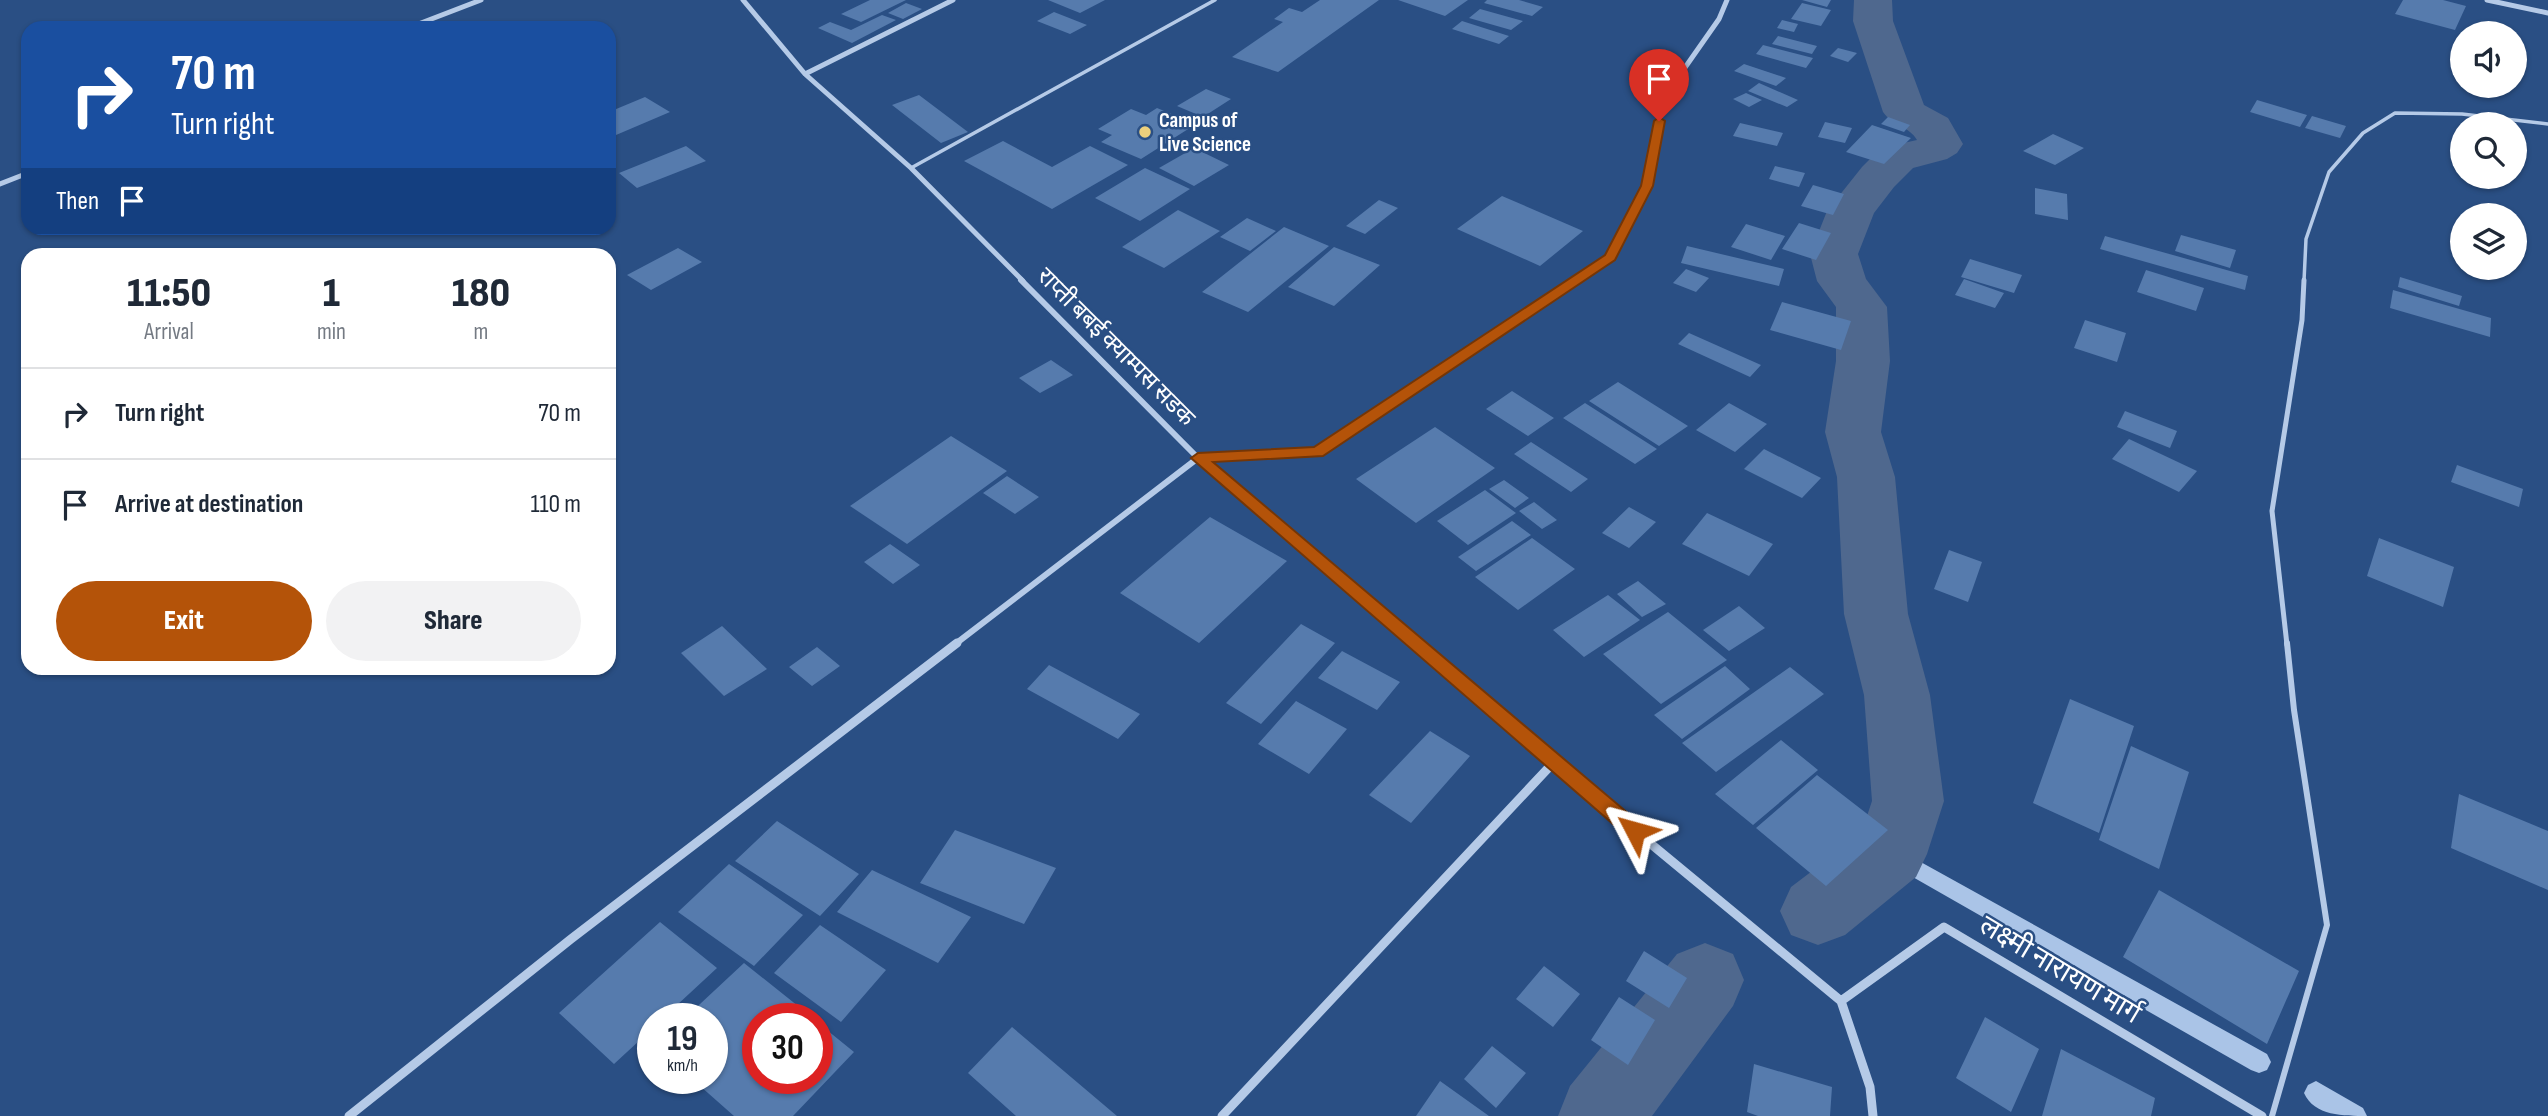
<!DOCTYPE html>
<html lang="en">
<head>
<meta charset="utf-8">
<style>
	:root { --surface:#fff; --page:#f2f2f3; --text:#1f2937; --muted:#747a83; --line:#e0e1e3; --accent:#b45309 }
	body { margin:0; font-family:"Sofia Sans Condensed","Noto Sans Devanagari",sans-serif; background:var(--page); color:var(--text); height:100vh; display:flex; flex-direction:column; font-size:26px; white-space:nowrap }
	* { box-sizing:border-box; margin:0 }
	p { font-size:23px; color:var(--muted) }
	.icon { flex:none; width:38px; height:38px; fill:none; stroke:currentColor; stroke-width:2; stroke-linecap:round; stroke-linejoin:round }
	.map { position:relative; flex:1; overflow:hidden }
	.drawer { position:absolute; left:21px; top:248px; width:595px; height:427px; display:flex; flex-direction:column; background:var(--surface); border-radius:21px; box-shadow:0 2px 5px #0004 }
	.drawer>* { flex:none }
	.banner { position:absolute; left:21px; top:21px; width:595px; height:214px; border-radius:21px; box-shadow:0 2px 5px #0004; background:#1a4fa0; color:#fff; overflow:hidden }
	.fabs { position:absolute; left:2450px; top:21px; display:grid; gap:14px }
	.fabs a { display:grid; place-items:center; width:77px; height:77px; border-radius:50%; background:var(--surface); box-shadow:0 2px 5px #0004; font-size:35px }
	.speed { position:absolute; left:637px; top:1003px; display:flex; gap:14px; font-size:35px; font-weight:700; text-align:center }
	.speed>* { display:grid; place-content:center; width:91px; height:91px; border-radius:50%; background:var(--surface); box-shadow:0 2px 5px #0004; line-height:1 }
	.speed small { font-size:18px; font-weight:400 }
	.speed .limit { border:10px solid #d22; background:#fff; color:#111 }
	.pin { position:absolute; display:grid; place-items:center; width:60px; height:60px; color:#fff; margin:-72px -30px; border-radius:50% 50% 50% 0; rotate:-45deg; box-shadow:0 0 7px #0007 }
	.pin .icon { rotate:45deg }
	.me { position:absolute; width:77px; margin:-38px; rotate:309deg; stroke-linejoin:round; filter:drop-shadow(0 0 5px #0008) }
	.turn { display:flex; align-items:center; gap:24px; height:147px; padding:0 35px; font-size:32px }
	.turn .icon { width:91px; height:91px; stroke-width:2.5 }
	.turn b { display:block; font-size:49px; line-height:60px }
	.then { display:flex; align-items:center; height:66px; padding:0 35px; background:#0003; gap:14px; font-size:26px }
	.eta { display:flex; justify-content:space-evenly; align-items:center; height:119px; text-align:center }
	.eta b { font-size:42px; font-weight:800; line-height:49px }
	.cta { display:flex; gap:14px; margin-top:auto; padding:14px 35px }
	.cta a { flex:1; height:80px; border-radius:42px; background:var(--accent); color:#fff; font-size:28px; font-weight:800; line-height:80px; text-align:center }
	.cta a+a { background:var(--page); color:var(--text) }
	ul { padding:0; list-style:none }
	li { display:flex; align-items:center; gap:21px; height:91px; padding:0 35px; border-top:2px solid var(--line) }
	li div { flex:1 }
	li b { display:block; font-size:26px }
	li em { font-style:normal }
	.map>svg:first-child { display:block }
</style>
</head>
<body>
<div class="map">
<svg width="2548" height="1116" viewBox="0 0 2548 1116">
	<rect width="100%" height="100%" fill="#2a4f84"/>
	<g fill="none" stroke-linecap="round" stroke-linejoin="round">
		<!-- stream -->
		<path fill="#aac4e7" fill-rule="evenodd" d="M1890 845 2267 1054 2271 1062 2267 1070 2259 1073 2251 1070 1883 860 1880 854 1883 848Z
			M2316 1081 2363 1108 2367 1116C2344 1116 2314 1116 2304 1093L2308 1085Z"/>
		<!-- canal -->
		<path fill="#4f688e" fill-rule="evenodd" d="M1854 0H1892L1893 21 1924 105 1948 118 1963 144 1957 153 1947 159 1913 168 1894 187 1874 213 1858 254 1866 279 1887 307 1890 361 1881 432 1895 477 1908 614 1930 695 1944 801 1927 854 1916 877 1845 935 1818 945 1791 935 1780 911 1791 887 1861 834 1872 801 1864 695 1844 614 1837 477 1825 432 1836 361V307L1817 281 1810 254 1827 211 1862 167 1881 148 1917 140C1910 127 1892 125 1883 112L1853 21Z
			M1705 943 1733 954 1744 980 1733 1006 1652 1116H1558L1570 1086 1677 954Z"/>
	</g>
	<!-- building -->
	<path fill="#567bad" d="M870 0H906L861 22 841 14Z
		M1048 0H1105L1080 13Z
		M1320 0H1379L1278 72 1232 57 1283 22 1274 19 1289 8 1302 12Z
		M1398 0H1468L1445 16Z
		M1487 0H1519L1543 7 1532 16 1484 3Z
		M1802 0H1831L1827 7Z
		M2403 0H2443L2466 6 2455 30 2395 14Z
		M906 3 922 9 903 19 888 13Z
		M1802 3 1831 10 1821 26 1791 19Z
		M1480 9 1523 21 1511 30 1469 18Z
		M1054 12 1087 25 1070 34 1037 21Z
		M882 15 896 20 852 43 818 28 830 22 851 30Z
		M1782 20 1798 24 1794 32 1777 28Z
		M1462 21 1509 36 1499 44 1452 29Z
		M1778 36 1817 46 1812 54 1772 44Z
		M1763 45 1813 58 1806 68 1756 54Z
		M1838 48 1857 53 1848 62 1830 56Z
		M1744 64 1786 78 1776 86 1734 71Z
		M1759 83 1798 100 1787 107 1748 91Z
		M1206 89 1231 99 1203 117 1177 106Z
		M1746 93 1762 100 1749 107 1733 99Z
		M919 95 968 132 941 143 892 105Z
		M645 97 670 112 609 138V112Z
		M2257 100 2307 115 2300 127 2250 112Z
		M1157 108 1196 124 1141 159 1101 142 1112 135 1098 129 1131 109 1146 115Z
		M2312 116 2346 126 2340 138 2305 128Z
		M1888 117 1910 125 1904 132 1881 124Z
		M1825 122 1852 128 1845 143 1818 137Z
		M1740 123 1783 133 1777 146 1733 136Z
		M1872 125 1911 138 1884 164 1846 152Z
		M2053 134 2084 148 2055 165 2023 151Z
		M1003 141 1052 167 1090 146 1128 165 1052 209 964 161Z
		M686 146 706 161 637 188 619 173Z
		M1194 148 1229 165 1194 186 1159 168Z
		M1775 166 1805 173 1799 187 1769 179Z
		M1145 168 1190 189 1140 221 1095 198Z
		M1813 185 1844 194 1833 215 1801 206Z
		M2035 188 2067 194 2068 220 2035 214Z
		M1502 196 1583 231 1540 266 1457 229Z
		M1379 200 1398 208 1365 234 1346 226Z
		M1178 210 1220 231 1164 268 1122 247Z
		M1247 218 1276 231 1250 251 1220 237Z
		M1799 223 1831 233 1816 260 1782 249Z
		M1746 224 1785 236 1771 260 1731 247Z
		M1284 227 1329 246 1248 312 1202 292Z
		M2181 235 2236 250 2230 268 2175 251Z
		M2105 236 2248 276 2245 290 2100 249Z
		M1687 246 1784 269 1779 286 1681 263Z
		M1334 247 1380 265 1334 306 1288 287Z
		M678 248 702 262 651 290 627 275Z
		M1970 259 2022 275 2014 293 1961 277Z
		M1686 269 1709 278 1696 292 1673 283Z
		M2146 270 2204 288 2196 311 2137 292Z
		M2400 277 2462 296 2459 306 2398 287Z
		M1964 279 2004 293 1995 308 1955 295Z
		M2393 290 2491 318 2490 337 2390 308Z
		M1782 302 1851 321 1841 350 1770 330Z
		M2085 320 2126 333 2117 362 2074 348Z
		M1689 333 1761 365 1750 377 1678 344Z
		M1051 360 1073 375 1040 393 1019 378Z
		M1618 382 1688 426 1659 446 1589 401Z
		M1512 391 1554 418 1528 436 1486 409Z
		M1585 403 1657 449 1635 464 1563 418Z
		M1729 403 1767 424 1735 452 1696 430Z
		M2125 411 2177 431 2170 448 2117 427Z
		M1435 427 1495 468 1416 523 1356 479Z
		M951 436 1007 471 907 544 850 506Z
		M2129 439 2197 471 2179 492 2112 459Z
		M1531 442 1588 479 1571 492 1514 454Z
		M1764 449 1821 478 1802 498 1744 469Z
		M2457 465 2523 489 2519 507 2451 482Z
		M1007 476 1039 497 1015 514 983 493Z
		M1504 480 1529 498 1515 508 1489 489Z
		M1485 490 1516 513 1468 545 1437 521Z
		M1534 502 1557 520 1542 529 1519 511Z
		M1629 507 1656 522 1629 548 1602 533Z
		M1707 513 1773 544 1749 576 1682 544Z
		M1210 517 1287 561 1199 643 1120 593Z
		M1512 521 1531 535 1476 571 1458 557Z
		M1532 538 1575 569 1518 610 1475 577Z
		M2379 538 2454 567 2443 607 2367 576Z
		M890 544 920 565 893 584 864 562Z
		M1949 550 1982 562 1968 602 1934 589Z
		M1638 581 1666 604 1642 617 1617 594Z
		M1608 595 1640 620 1584 657 1553 630Z
		M1739 606 1765 628 1729 651 1703 630Z
		M1668 612 1727 660 1661 704 1603 654Z
		M1301 624 1335 643 1261 724 1226 703Z
		M722 626 767 669 724 696 681 653Z
		M817 647 840 666 812 686 789 667Z
		M1342 651 1400 682 1377 710 1318 678Z
		M1049 665 1140 714 1118 739 1027 689Z
		M1725 666 1750 689 1682 739 1654 715Z
		M1790 667 1824 694 1716 772 1682 743Z
		M2070 699 2134 726 2099 833 2033 803Z
		M1296 701 1347 729 1309 774 1258 744Z
		M1430 731 1470 756 1411 823 1369 795Z
		M1781 740 1818 770 1753 825 1715 794Z
		M2131 746 2189 772 2159 869 2099 840Z
		M1817 775 1888 830 1826 886 1756 828Z
		M2459 794 2548 831V890L2451 848Z
		M777 821 859 874 820 916 735 861Z
		M955 830 1056 868 1024 924 920 883Z
		M729 864 803 915 754 966 678 912Z
		M872 870 971 917 938 963 837 912Z
		M2159 890 2299 971 2267 1044 2123 957Z
		M660 922 717 968 663 1018H653V1028L614 1064 559 1013Z
		M820 925 886 970 841 1022 774 973Z
		M1644 951 1687 978 1669 1008 1626 981Z
		M744 963 813 1018H758V1078H817V1022L854 1052 793 1116H734L691 1078H712V1018H685Z
		M1544 966 1580 994 1553 1027 1516 999Z
		M1619 997 1655 1020 1628 1065 1591 1040Z
		M1985 1017 2039 1049 2011 1112 1956 1078Z
		M1012 1027 1117 1116H1016L968 1073Z
		M1492 1046 1526 1073 1496 1108 1464 1079Z
		M2061 1049 2155 1098 2151 1116H2042Z
		M1754 1064 1832 1087 1830 1116H1758L1747 1112Z
		M1440 1081 1489 1116H1416Z"/>
	<g fill="none" stroke-linecap="round" stroke-linejoin="round">
		<!-- lane-far2 -->
		<path stroke="#b5cae7" stroke-width="3.5" d="M911 168 1215 0
			M2304 281 2306 239 2329 172 2363 133 2395 113 2462 114 2548 124"/>
		<!-- lane-far1 -->
		<path stroke="#b5cae7" stroke-width="5" d="M2287 645 2272 511 2302 320 2304 280"/>
		<!-- lane -->
		<path stroke="#b5cae7" stroke-width="6" d="M2272 1116 2327 925 2294 710 2287 643"/>
		<!-- street-far2 -->
		<path stroke="#b5cae7" stroke-width="5" d="M743 0 805 74 911 168 1023 281
			M2487 0 2548 13
			M408 28 481 0
			M805 74 953 0
			M0 184 28 173
			M1575 281 1611 257 1647 186 1663 99 1719 19 1727 0"/>
		<!-- street-far1 -->
		<path stroke="#b5cae7" stroke-width="6" d="M1021 280 1198 458 1416 645
			M954 645 1198 458 1318 452 1577 280"/>
		<!-- street -->
		<path stroke="#b5cae7" stroke-width="9" d="M1414 643 1553 763 1841 1001 1870 1087 1873 1116
			M1841 1001 1944 927 2262 1116
			M349 1116 571 939 957 643
			M1222 1116 1553 763"/>
	</g>
	<!-- route -->
	<path fill="#b45309" stroke="#753606" stroke-width="2" d="M1659 117 1665 121 1653 186 1615 260 1323 456 1213 462 1642 825 1644 831 1642 837 1635 839 1628 837 1191 458 1198 453 1314 447 1605 255 1641 186 1654 121Z"/>
	<!-- markers -->
	<circle fill="#edd07d" stroke="#2a4f84" stroke-width="2.5" cx="1145" cy="132" r="7"/>
	<g text-anchor="middle" dominant-baseline="central" stroke-width="5" stroke-linejoin="round" paint-order="stroke">
		<!-- far-poi labels -->
		<g font-size="21" font-weight="bold" fill="#fff" stroke="#2a4f84" text-anchor="start">
			<text x="1159" y="120">Campus of<tspan x="1159" dy="24">Live Science</tspan></text>
		</g>
		<!-- street labels -->
		<g font-size="24" fill="#fff" stroke="#2a4f84">
			<text transform="translate(1116 347) rotate(45)">राप्ती बबई क्याम्पस सडक</text>
		</g>
		<!-- near-street labels -->
		<g font-size="28" fill="#fff" stroke="#2a4f84">
			<text transform="translate(2060 970) rotate(31)">लक्ष्मी नारायण मार्ग</text>
		</g>
	</g>
</svg>
<div class="fabs">
<a><svg class="icon" aria-label="sound" viewBox="0 0 24 24"><path d="M4 9h4l5-4v14l-5-4H4zM17 9q2 3 0 6"/></svg></a>
<a><svg class="icon" aria-label="search" viewBox="0 0 24 24"><circle cx="10" cy="10" r="6"/><path d="M15 15l6 6"/></svg></a>
<a><svg class="icon" aria-label="layers" viewBox="0 0 24 24"><path d="M12 4l9 5-9 5-9-5zM3 14l9 5 9-5"/></svg></a>
</div>
<div class="speed"><div>19<small>km/h</small></div><div class="limit">30</div></div>
<div class="pin" style="left:1659px;top:121px;background:#d93025"><svg class="icon" aria-label="arrive" viewBox="0 0 24 24"><path d="M6 21V4h12l-3 4 3 4H6"/></svg></div>
<svg class="me" style="left:1635px;top:831px" viewBox="-20 -20 40 40"><path d="M0-17L14 15 0 8-14 15z" fill="#b45309" stroke="#fff" stroke-width="4"/></svg>
<div class="banner">
<div class="turn"><svg class="icon" aria-label="right" viewBox="0 0 24 24"><path d="M7 20v-9h11M14 6l5 5-5 5"/></svg><div><b>70 m</b>Turn right</div></div>
<div class="then">Then<svg class="icon" aria-label="arrive" viewBox="0 0 24 24"><path d="M6 21V4h12l-3 4 3 4H6"/></svg></div>
</div>
<section class="drawer">
<div class="eta">
<div><b>11:50</b><p>Arrival</p></div>
<div><b>1</b><p>min</p></div>
<div><b>180</b><p>m</p></div>
</div>
<ul>
<li><svg class="icon" aria-label="right" viewBox="0 0 24 24"><path d="M7 20v-9h11M14 6l5 5-5 5"/></svg><div><b>Turn right</b></div><em>70 m</em></li>
<li><svg class="icon" aria-label="arrive" viewBox="0 0 24 24"><path d="M6 21V4h12l-3 4 3 4H6"/></svg><div><b>Arrive at destination</b></div><em>110 m</em></li>
</ul>
<div class="cta"><a>Exit</a><a>Share</a></div>
</section>
</div>
</body>
</html>
